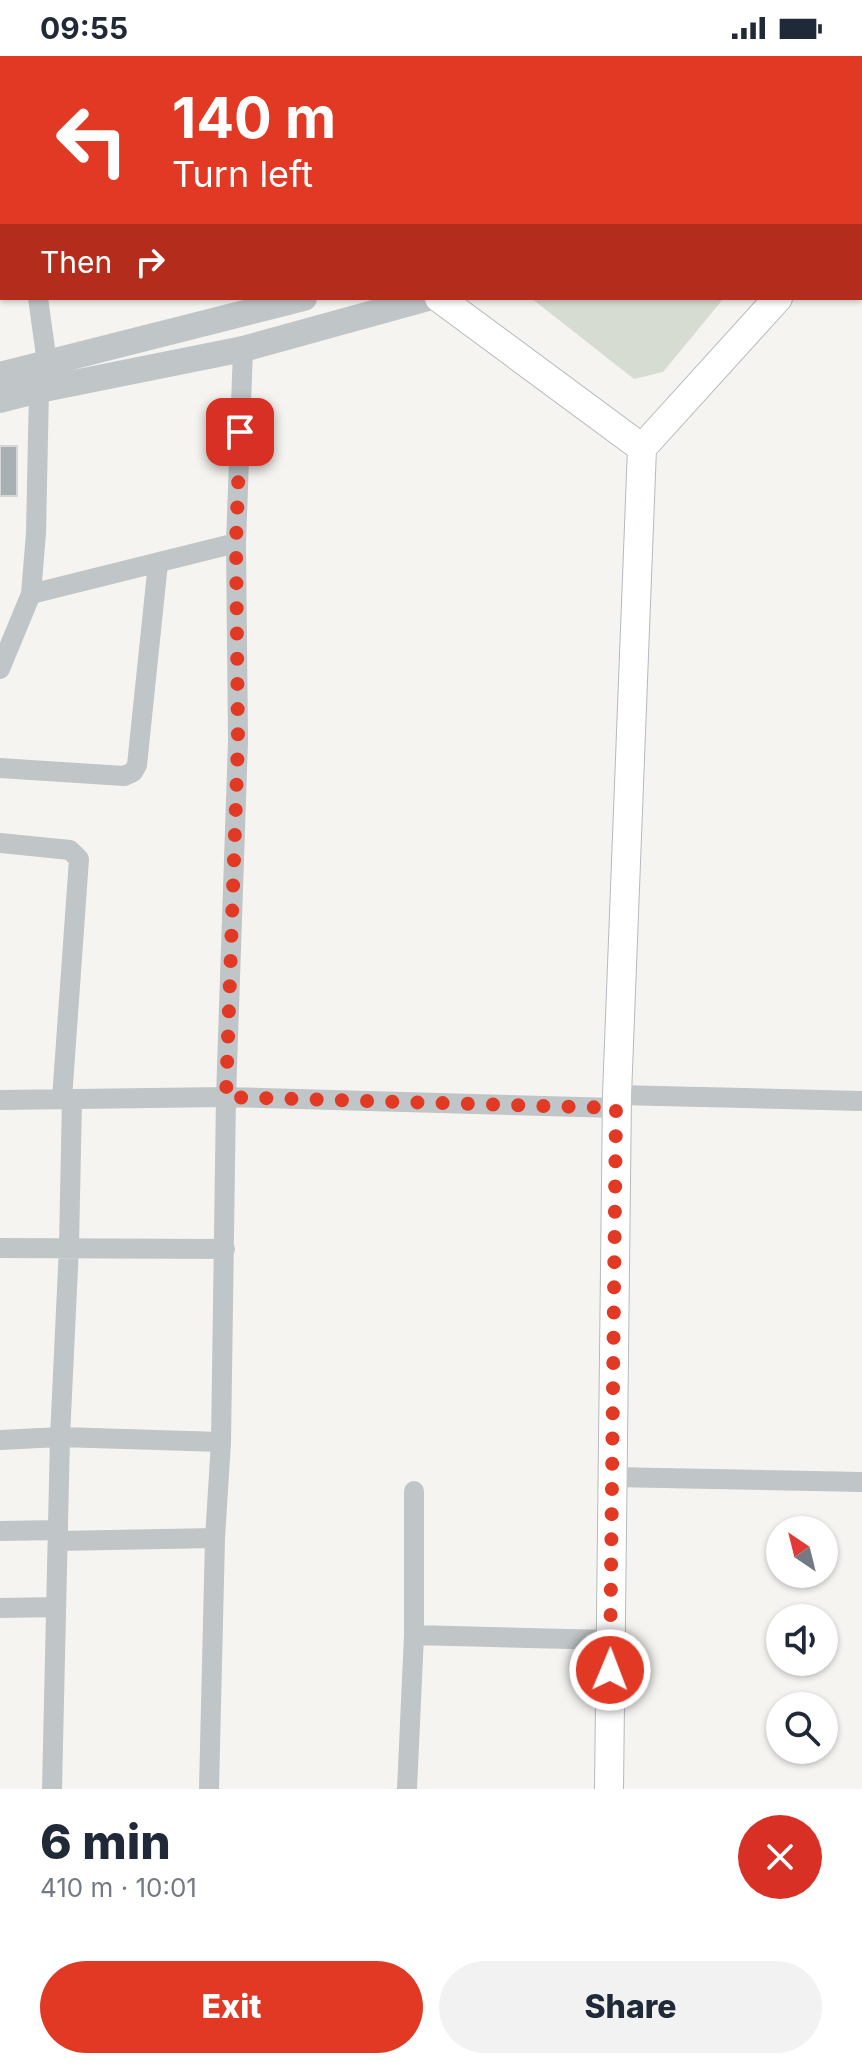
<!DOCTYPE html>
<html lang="en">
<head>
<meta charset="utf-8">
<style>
	:root { --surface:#fff; --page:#f2f2f3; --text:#1f2937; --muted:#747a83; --accent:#e23924 }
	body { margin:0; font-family:Inter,sans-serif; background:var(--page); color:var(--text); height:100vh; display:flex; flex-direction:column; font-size:30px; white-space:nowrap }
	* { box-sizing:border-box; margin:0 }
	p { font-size:26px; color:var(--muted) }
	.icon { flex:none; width:44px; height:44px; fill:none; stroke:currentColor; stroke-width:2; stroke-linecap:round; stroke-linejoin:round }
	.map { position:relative; height:1733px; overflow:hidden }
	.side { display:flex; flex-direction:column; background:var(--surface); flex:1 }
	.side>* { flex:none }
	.top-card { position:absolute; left:0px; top:0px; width:862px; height:244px; box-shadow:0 2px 6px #0004; background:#e23924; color:#fff; overflow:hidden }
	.needle { width:52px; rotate:325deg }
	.controls { position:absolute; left:766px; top:1460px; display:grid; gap:16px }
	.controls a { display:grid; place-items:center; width:72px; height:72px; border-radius:50%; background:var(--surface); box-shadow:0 2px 6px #0004; font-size:40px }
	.pin { position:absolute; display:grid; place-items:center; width:68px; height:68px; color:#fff; margin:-34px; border-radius:16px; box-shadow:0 4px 12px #0006 }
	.me { position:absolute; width:88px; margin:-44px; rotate:1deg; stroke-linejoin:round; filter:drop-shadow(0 0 6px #0008) }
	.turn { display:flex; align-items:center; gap:28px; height:168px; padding:0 40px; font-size:36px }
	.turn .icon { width:104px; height:104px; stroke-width:2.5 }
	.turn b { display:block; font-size:56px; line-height:68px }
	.then { display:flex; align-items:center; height:76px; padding:0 40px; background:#0003; gap:16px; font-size:30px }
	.round { display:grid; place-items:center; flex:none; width:84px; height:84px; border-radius:42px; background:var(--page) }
	.head { display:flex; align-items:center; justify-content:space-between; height:136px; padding:0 40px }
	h1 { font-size:48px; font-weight:800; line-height:60px }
	.action { display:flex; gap:16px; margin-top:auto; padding:16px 40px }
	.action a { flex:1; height:92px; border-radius:48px; background:var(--accent); color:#fff; font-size:32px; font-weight:800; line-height:92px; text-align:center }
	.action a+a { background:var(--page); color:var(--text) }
	.status { display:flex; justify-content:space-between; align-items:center; height:56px; padding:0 40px; background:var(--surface); direction:ltr }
	.status svg { height:22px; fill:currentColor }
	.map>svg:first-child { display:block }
</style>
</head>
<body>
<div class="status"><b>09:55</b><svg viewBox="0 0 49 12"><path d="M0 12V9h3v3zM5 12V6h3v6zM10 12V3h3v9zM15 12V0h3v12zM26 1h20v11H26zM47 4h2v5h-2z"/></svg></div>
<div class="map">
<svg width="862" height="1733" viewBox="0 0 862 1733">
	<rect width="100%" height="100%" fill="#f5f4f1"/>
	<!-- green -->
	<path fill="#d7dcd2" d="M531 242H724L663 316 634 323Z"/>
	<!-- building -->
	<path fill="#a7b1b4" stroke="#d6d6d4" stroke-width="2" d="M265 0H525L523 2H265Z
		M0 390H17V440H0Z"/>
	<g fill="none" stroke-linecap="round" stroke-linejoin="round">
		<defs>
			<path id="secondary" d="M718 0 721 2
				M593 2 595 0
				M439 242 642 392
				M609 1733 617 1039 642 392 778 242"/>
		</defs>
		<!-- secondary casing -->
		<use href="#secondary" stroke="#b4babe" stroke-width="30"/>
		<!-- minor -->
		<path stroke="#c0c5c7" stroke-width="20" d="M248 2V0
			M0 82 2 88
			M38 242 47 307
			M31 538 236 487
			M0 613 31 538 36 477 39 334
			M0 712 124 720 133 716 137 709 158 507
			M0 787 70 794 79 803 62 1043
			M617 1039 862 1045
			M0 1044 226 1041 238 685 236 487 243 293
			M0 1192 225 1193
			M0 1384 60 1381 221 1386
			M612 1421 862 1426
			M0 1475 58 1474
			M58 1485 215 1482
			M0 1552 56 1551
			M414 1579 611 1584
			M52 1733 60 1381 69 1191 72 1043
			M209 1733 215 1482 221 1386 226 1041 616 1052
			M407 1733 414 1579V1435"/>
		<!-- tertiary -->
		<path stroke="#c0c5c7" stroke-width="26" d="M860 118H862
			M860 153H862
			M0 319 304 242
			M0 344 39 334 243 293 428 242"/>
		<!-- secondary -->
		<use href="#secondary" stroke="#fff" stroke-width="28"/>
	</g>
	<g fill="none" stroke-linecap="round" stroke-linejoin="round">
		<!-- route -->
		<path stroke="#e23924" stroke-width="14" stroke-dasharray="0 25.2" d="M240 376 236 487 238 685 226 1041 616 1052 610 1614"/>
	</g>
</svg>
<div class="controls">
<a><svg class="needle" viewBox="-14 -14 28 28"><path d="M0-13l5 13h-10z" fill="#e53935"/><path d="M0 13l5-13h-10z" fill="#747a83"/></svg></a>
<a><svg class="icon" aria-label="sound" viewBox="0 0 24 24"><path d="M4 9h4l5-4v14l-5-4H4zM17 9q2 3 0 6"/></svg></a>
<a><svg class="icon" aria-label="search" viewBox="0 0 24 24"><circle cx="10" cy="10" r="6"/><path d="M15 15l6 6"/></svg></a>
</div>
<div class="pin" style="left:240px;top:376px;background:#d93025"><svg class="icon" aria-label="arrive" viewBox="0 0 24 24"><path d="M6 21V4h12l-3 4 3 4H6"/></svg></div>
<svg class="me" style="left:610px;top:1614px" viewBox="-20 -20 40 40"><circle r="17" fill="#e23924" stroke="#fff" stroke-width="3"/><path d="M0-11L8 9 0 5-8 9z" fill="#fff"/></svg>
<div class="top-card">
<div class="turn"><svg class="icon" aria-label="left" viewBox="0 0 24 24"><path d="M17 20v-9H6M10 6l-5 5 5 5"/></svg><div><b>140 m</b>Turn left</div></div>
<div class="then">Then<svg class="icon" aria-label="right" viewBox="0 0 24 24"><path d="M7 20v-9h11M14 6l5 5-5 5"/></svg></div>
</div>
</div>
<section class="side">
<div class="head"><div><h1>6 min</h1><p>410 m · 10:01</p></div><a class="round" style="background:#d93025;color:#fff"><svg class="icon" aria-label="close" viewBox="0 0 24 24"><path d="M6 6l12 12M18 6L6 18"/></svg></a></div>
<div class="action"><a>Exit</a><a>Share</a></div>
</section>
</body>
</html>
